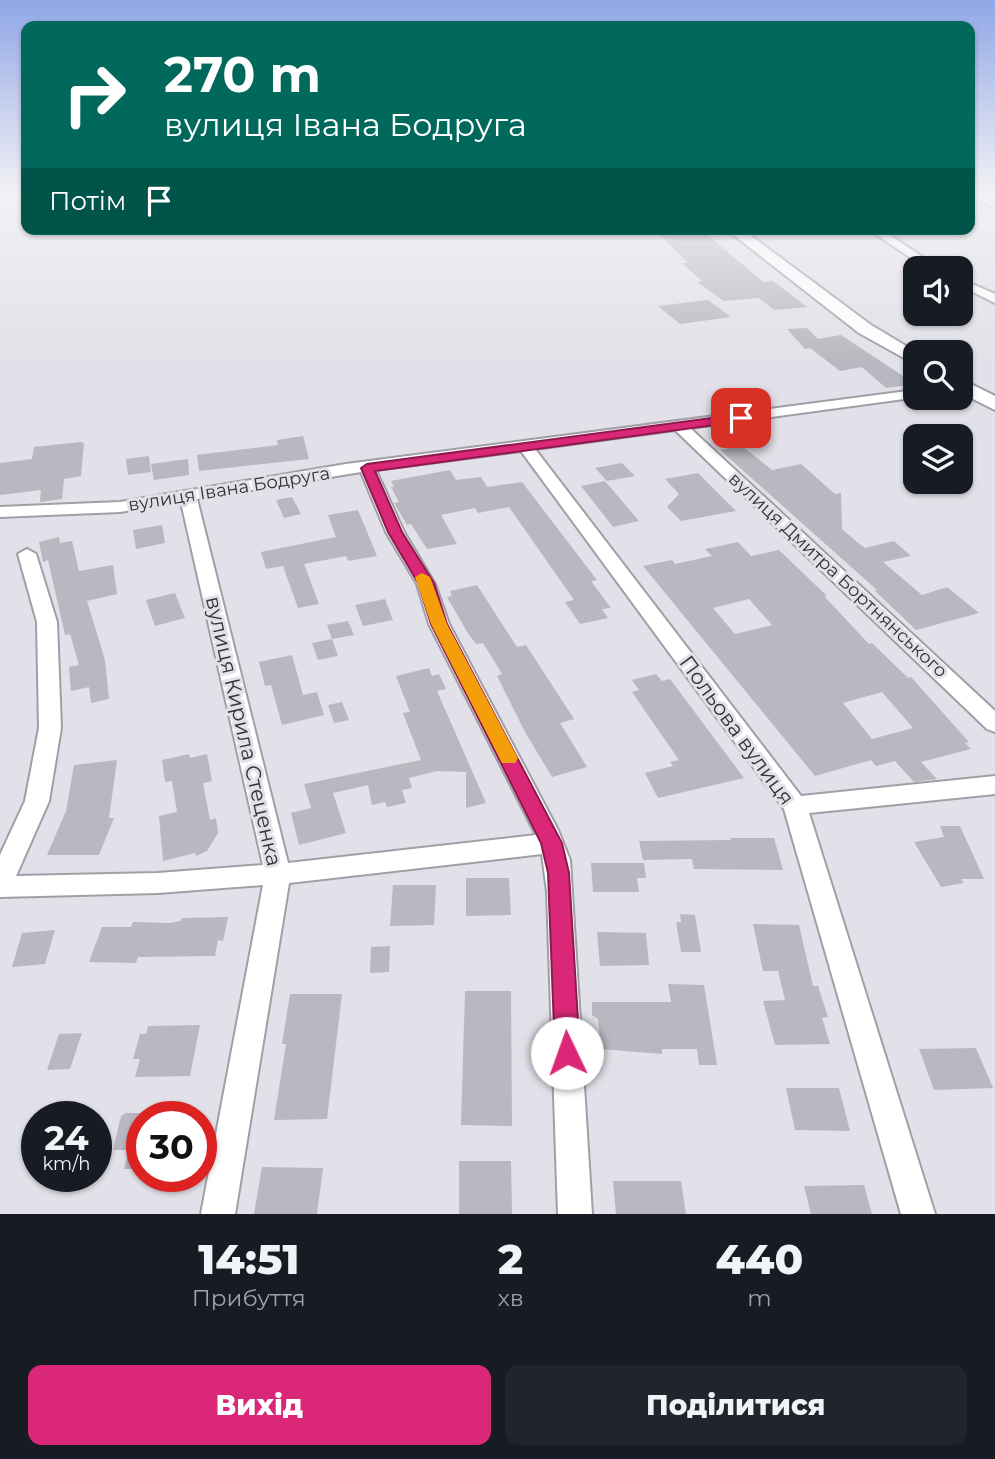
<!DOCTYPE html>
<html lang="uk">
<head>
<meta charset="utf-8">
<style>
	:root { --surface:#171b24; --page:#20242c; --text:#f1f3f6; --muted:#9ea1a6; --accent:#db2777 }
	body { margin:0; font-family:Montserrat,sans-serif; background:var(--page); color:var(--text); height:100vh; display:flex; flex-direction:column; font-size:26px; white-space:nowrap }
	* { box-sizing:border-box; margin:0 }
	p { font-size:23px; color:var(--muted) }
	.icon { flex:none; width:38px; height:38px; fill:none; stroke:currentColor; stroke-width:2; stroke-linecap:round; stroke-linejoin:round }
	.map { position:relative; height:1214px; overflow:hidden }
	.side { display:flex; flex-direction:column; background:var(--surface); flex:1 }
	.side>* { flex:none }
	.guide { position:absolute; left:21px; top:21px; width:954px; height:214px; border-radius:14px; box-shadow:0 2px 5px #0004; background:#00695c; color:#fff; overflow:hidden }
	.controls { position:absolute; left:903px; top:256px; display:grid; gap:14px }
	.controls a { display:grid; place-items:center; width:70px; height:70px; border-radius:14px; background:var(--surface); box-shadow:0 2px 5px #0004; font-size:35px }
	.speed { position:absolute; left:21px; top:1101px; display:flex; gap:14px; font-size:35px; font-weight:700; text-align:center }
	.speed>* { display:grid; place-content:center; width:91px; height:91px; border-radius:50%; background:var(--surface); box-shadow:0 2px 5px #0004; line-height:1 }
	.speed small { font-size:18px; font-weight:400 }
	.speed .limit { border:10px solid #d22; background:#fff; color:#111 }
	.pin { position:absolute; display:grid; place-items:center; width:60px; height:60px; color:#fff; margin:-30px; border-radius:14px; box-shadow:0 4px 10px #0006 }
	.me { position:absolute; width:77px; margin:-38px; rotate:357deg; stroke-linejoin:round; filter:drop-shadow(0 0 5px #0008) }
	.turn { display:flex; align-items:center; gap:24px; height:147px; padding:0 28px; font-size:32px }
	.turn .icon { width:91px; height:91px; stroke-width:2.5 }
	.turn b { display:block; font-size:49px; line-height:60px }
	.then { display:flex; align-items:center; height:66px; padding:0 28px; background:#0003; gap:14px; font-size:26px }
	.eta { display:flex; justify-content:space-evenly; align-items:center; height:119px; text-align:center }
	.eta b { font-size:42px; font-weight:800; line-height:49px }
	.primary-button { display:flex; gap:14px; margin-top:auto; padding:14px 28px }
	.primary-button a { flex:1; height:80px; border-radius:14px; background:var(--accent); color:#fff; font-size:28px; font-weight:800; line-height:80px; text-align:center }
	.primary-button a+a { background:var(--page); color:var(--text) }
	.map>svg:first-child { display:block }
</style>
</head>
<body>
<div class="map">
<svg width="995" height="1214" viewBox="0 0 995 1214">
	<rect width="100%" height="100%" fill="#e2e0e8"/>
	<!-- building -->
	<path fill="#b9b7bf" fill-rule="evenodd" d="M654 229H701L763 282 773 281 807 307 774 310 759 298 724 301 697 282 702 281 682 263H688Z
		M708 300 731 317 680 324 658 306Z
		M807 328 818 339 841 335 915 384 886 388 862 367 840 371 810 348 805 349 787 329Z
		M303 436 309 459 199 471 197 455 278 445 277 440Z
		M81 442 84 443 81 476 64 479 62 499 40 502 41 490 0 495V463L32 459 34 447Z
		M742 446 772 470 801 464 835 494 841 493 842 529 857 542 865 548 894 541 911 556 883 562 922 595 947 587 979 613 916 630 874 590H877L720 450Z
		M149 456 151 472 128 475 126 459Z
		M188 459 189 475 154 480 151 464Z
		M622 463 635 476 607 481 595 468Z
		M450 470 456 480 481 477 487 487 522 482 597 580 591 581 611 608 602 609 608 618 580 624 565 602 574 600 509 507 478 513 475 508 441 515 457 544 427 549 411 524 407 525 394 503 399 502 391 487H394L391 481Z
		M698 473 736 511 681 521 667 507 679 494 665 479Z
		M605 481 639 521 613 527 581 486Z
		M292 497 301 514 284 518 276 500Z
		M358 510 377 556 348 561 346 556 304 564 319 604 298 608 283 566 266 569 261 552 336 537 328 515Z
		M162 525 165 543 136 549 133 530Z
		M59 537 60 543 72 541 79 571 113 565 117 594 87 601 105 660 109 699 91 703 89 687 71 691 69 667 79 665 70 634 65 635 48 560 43 562 39 542Z
		M738 542 751 556 779 550 827 596H824L869 644 872 643 908 678 911 677 969 742 965 743 971 749 921 762 937 779 914 782 895 761 876 766 871 760 815 776 643 566 672 560 675 564 712 556 705 549ZM749 599 772 625 735 634 713 608ZM882 692 913 728 872 739 843 703Z
		M477 585 517 647 526 645 574 719 560 723 587 767 552 777 525 732 497 676 502 674 483 643 476 644 469 635 447 597 452 596 450 591Z
		M175 593 185 618 155 626 146 600Z
		M385 599 393 620 363 626 355 605Z
		M348 621 354 635 332 639 327 625Z
		M332 639 338 656 318 660 312 643Z
		M292 655 303 695 317 692 324 715 282 725 271 685 265 686 259 662Z
		M429 668 432 676 439 674 446 689 437 691 486 803 466 808V772L437 771 409 778 412 788 402 790 406 803 387 807 385 802 372 805 368 785 333 793 346 833 299 845 291 813 311 808 304 784 421 760 403 713 410 712 396 676Z
		M656 674 662 681 670 679 744 778 658 798 645 773 673 766 670 762 679 760 632 692 639 690 632 680Z
		M342 702 349 720 334 723 328 705Z
		M189 754 190 758 207 754 212 781 203 783 210 820 216 818 218 833 207 851 196 856 195 853 163 861 159 816 177 812 172 781 165 782 162 760Z
		M117 760 109 818H114L99 855H47L66 811 74 765Z
		M940 826H960L984 879H961L964 883 941 887 914 842 944 837Z
		M730 838H774L783 870 694 869 692 859 643 860 639 841 731 840Z
		M591 863H644L646 878H637L639 892H593Z
		M466 878H509L511 915 466 916Z
		M393 885H436L434 925 390 926Z
		M680 914 695 915 701 952H681L676 922H681Z
		M228 917 223 941 218 940 215 956 138 957 136 963 89 962 102 927H131L133 922 170 923 181 921 182 918Z
		M753 924 799 925 813 986H818L828 1017 822 1018 830 1044 775 1045 763 1001 785 1000 778 971H763Z
		M55 930 45 964 12 967 22 933Z
		M597 932 646 933 649 965 600 966Z
		M390 946 389 972 370 973 371 947Z
		M668 984 704 985 717 1065H699L697 1049H662V1054L601 1049 598 1019 592 1015V1002H671Z
		M465 991H511L512 1126 461 1125Z
		M290 994H342L327 1119 274 1120 286 1044H282Z
		M200 1025 190 1076 135 1077 140 1059H133L140 1034H146L148 1026Z
		M82 1033 70 1069 47 1070 59 1034Z
		M976 1048 993 1088 934 1090 919 1049Z
		M786 1088H839L850 1131 795 1130Z
		M126 1113H142V1169H124L129 1150H113L121 1116Z
		M459 1161H511L512 1214H459Z
		M262 1167 323 1168 317 1214H254Z
		M613 1181H681L686 1214H616Z
		M864 1185 872 1214H811L804 1186Z"/>
	<g fill="none" stroke-linecap="round" stroke-linejoin="round">
		<defs>
			<path id="street" d="M970 193 995 201V207L970 198Z
				M868 229H881L939 268H926Z
				M961 279 995 294V303L961 286Z
				M915 390V397H919L690 428 995 711V732L987 729 675 430 535 449 801 796 995 776V794L809 813 935 1214H901L784 809 521 451 376 470 404 532 435 584 449 624 558 830 570 860 592 1214H558L547 892 542 854 289 883 235 1214H201L263 885 158 893 0 897V855L25 801 39 728 37 622 18 554 27 549 36 554 57 622 61 728 49 801 16 876 158 873 263 865 181 502 120 512 0 517V507L120 502 346 464ZM361 472 386 532 417 584 429 624 536 835 288 863 197 499Z"/>
			<path id="secondary" d="M726 229H742L871 325 916 352 915 364 859 333Z
				M961 379 995 396V410L961 393Z"/>
		</defs>
		<!-- street casing -->
		<use href="#street" stroke="#a19fa6" stroke-width="4"/>
		<!-- secondary casing -->
		<use href="#secondary" stroke="#a19fa6" stroke-width="4"/>
		<!-- street -->
		<use href="#street" fill="#fff" fill-rule="evenodd"/>
		<!-- secondary -->
		<use href="#secondary" fill="#fff" fill-rule="evenodd"/>
	</g>
	<!-- sky -->
	<linearGradient id="sky" x2="0" y2="1"><stop stop-color="#90a7e6"/><stop offset="0.53" stop-color="#f2f1f5"/><stop offset="1" stop-color="#f2f1f5" stop-opacity="0"/></linearGradient>
	<rect width="995" height="363" fill="url(#sky)"/>
	<!-- route -->
	<path fill="#db2777" stroke="#8e194d" stroke-width="2" d="M741 414 745 415V421L375 471 402 532 434 583 447 624 562 843 569 873 580 1053 576 1061 567 1064 559 1061 555 1053 548 873 541 843 431 624 418 583 388 532 361 468 367 464Z"/>
	<!-- slow -->
	<path fill="#f59e0b" d="M422 573 430 577 447 624 518 758 515 763H502L431 624 415 577Z"/>
	<g text-anchor="middle" dominant-baseline="central" stroke-width="6" stroke-linejoin="round" paint-order="stroke">
		<!-- street labels -->
		<g font-size="18" fill="#333235" stroke="#e2e0e8">
			<text transform="translate(229 489) rotate(-9)">вулиця Івана Бодруга</text>
			<text transform="translate(838 575) rotate(43)">вулиця Дмитра Бортнянського</text>
		</g>
		<!-- near-street labels -->
		<g font-size="21" fill="#333235" stroke="#e2e0e8">
			<text transform="translate(737 730) rotate(54)">Польова вулиця</text>
			<text transform="translate(244 731) rotate(77)">вулиця Кирила Стеценка</text>
		</g>
	</g>
</svg>
<div class="controls">
<a><svg class="icon" aria-label="sound" viewBox="0 0 24 24"><path d="M4 9h4l5-4v14l-5-4H4zM17 9q2 3 0 6"/></svg></a>
<a><svg class="icon" aria-label="search" viewBox="0 0 24 24"><circle cx="10" cy="10" r="6"/><path d="M15 15l6 6"/></svg></a>
<a><svg class="icon" aria-label="layers" viewBox="0 0 24 24"><path d="M12 4l9 5-9 5-9-5zM3 14l9 5 9-5"/></svg></a>
</div>
<div class="speed"><div>24<small>km/h</small></div><div class="limit">30</div></div>
<div class="pin" style="left:741px;top:418px;background:#d93025"><svg class="icon" aria-label="arrive" viewBox="0 0 24 24"><path d="M6 21V4h12l-3 4 3 4H6"/></svg></div>
<svg class="me" style="left:567px;top:1053px" viewBox="-20 -20 40 40"><circle r="19" fill="#fff"/><path d="M0-13L10 11 0 6-10 11z" fill="#db2777"/></svg>
<div class="guide">
<div class="turn"><svg class="icon" aria-label="right" viewBox="0 0 24 24"><path d="M7 20v-9h11M14 6l5 5-5 5"/></svg><div><b>270 m</b>вулиця Івана Бодруга</div></div>
<div class="then">Потім<svg class="icon" aria-label="arrive" viewBox="0 0 24 24"><path d="M6 21V4h12l-3 4 3 4H6"/></svg></div>
</div>
</div>
<section class="side">
<div class="eta">
<div><b>14:51</b><p>Прибуття</p></div>
<div><b>2</b><p>хв</p></div>
<div><b>440</b><p>m</p></div>
</div>
<div class="primary-button"><a>Вихід</a><a>Поділитися</a></div>
</section>
</body>
</html>
